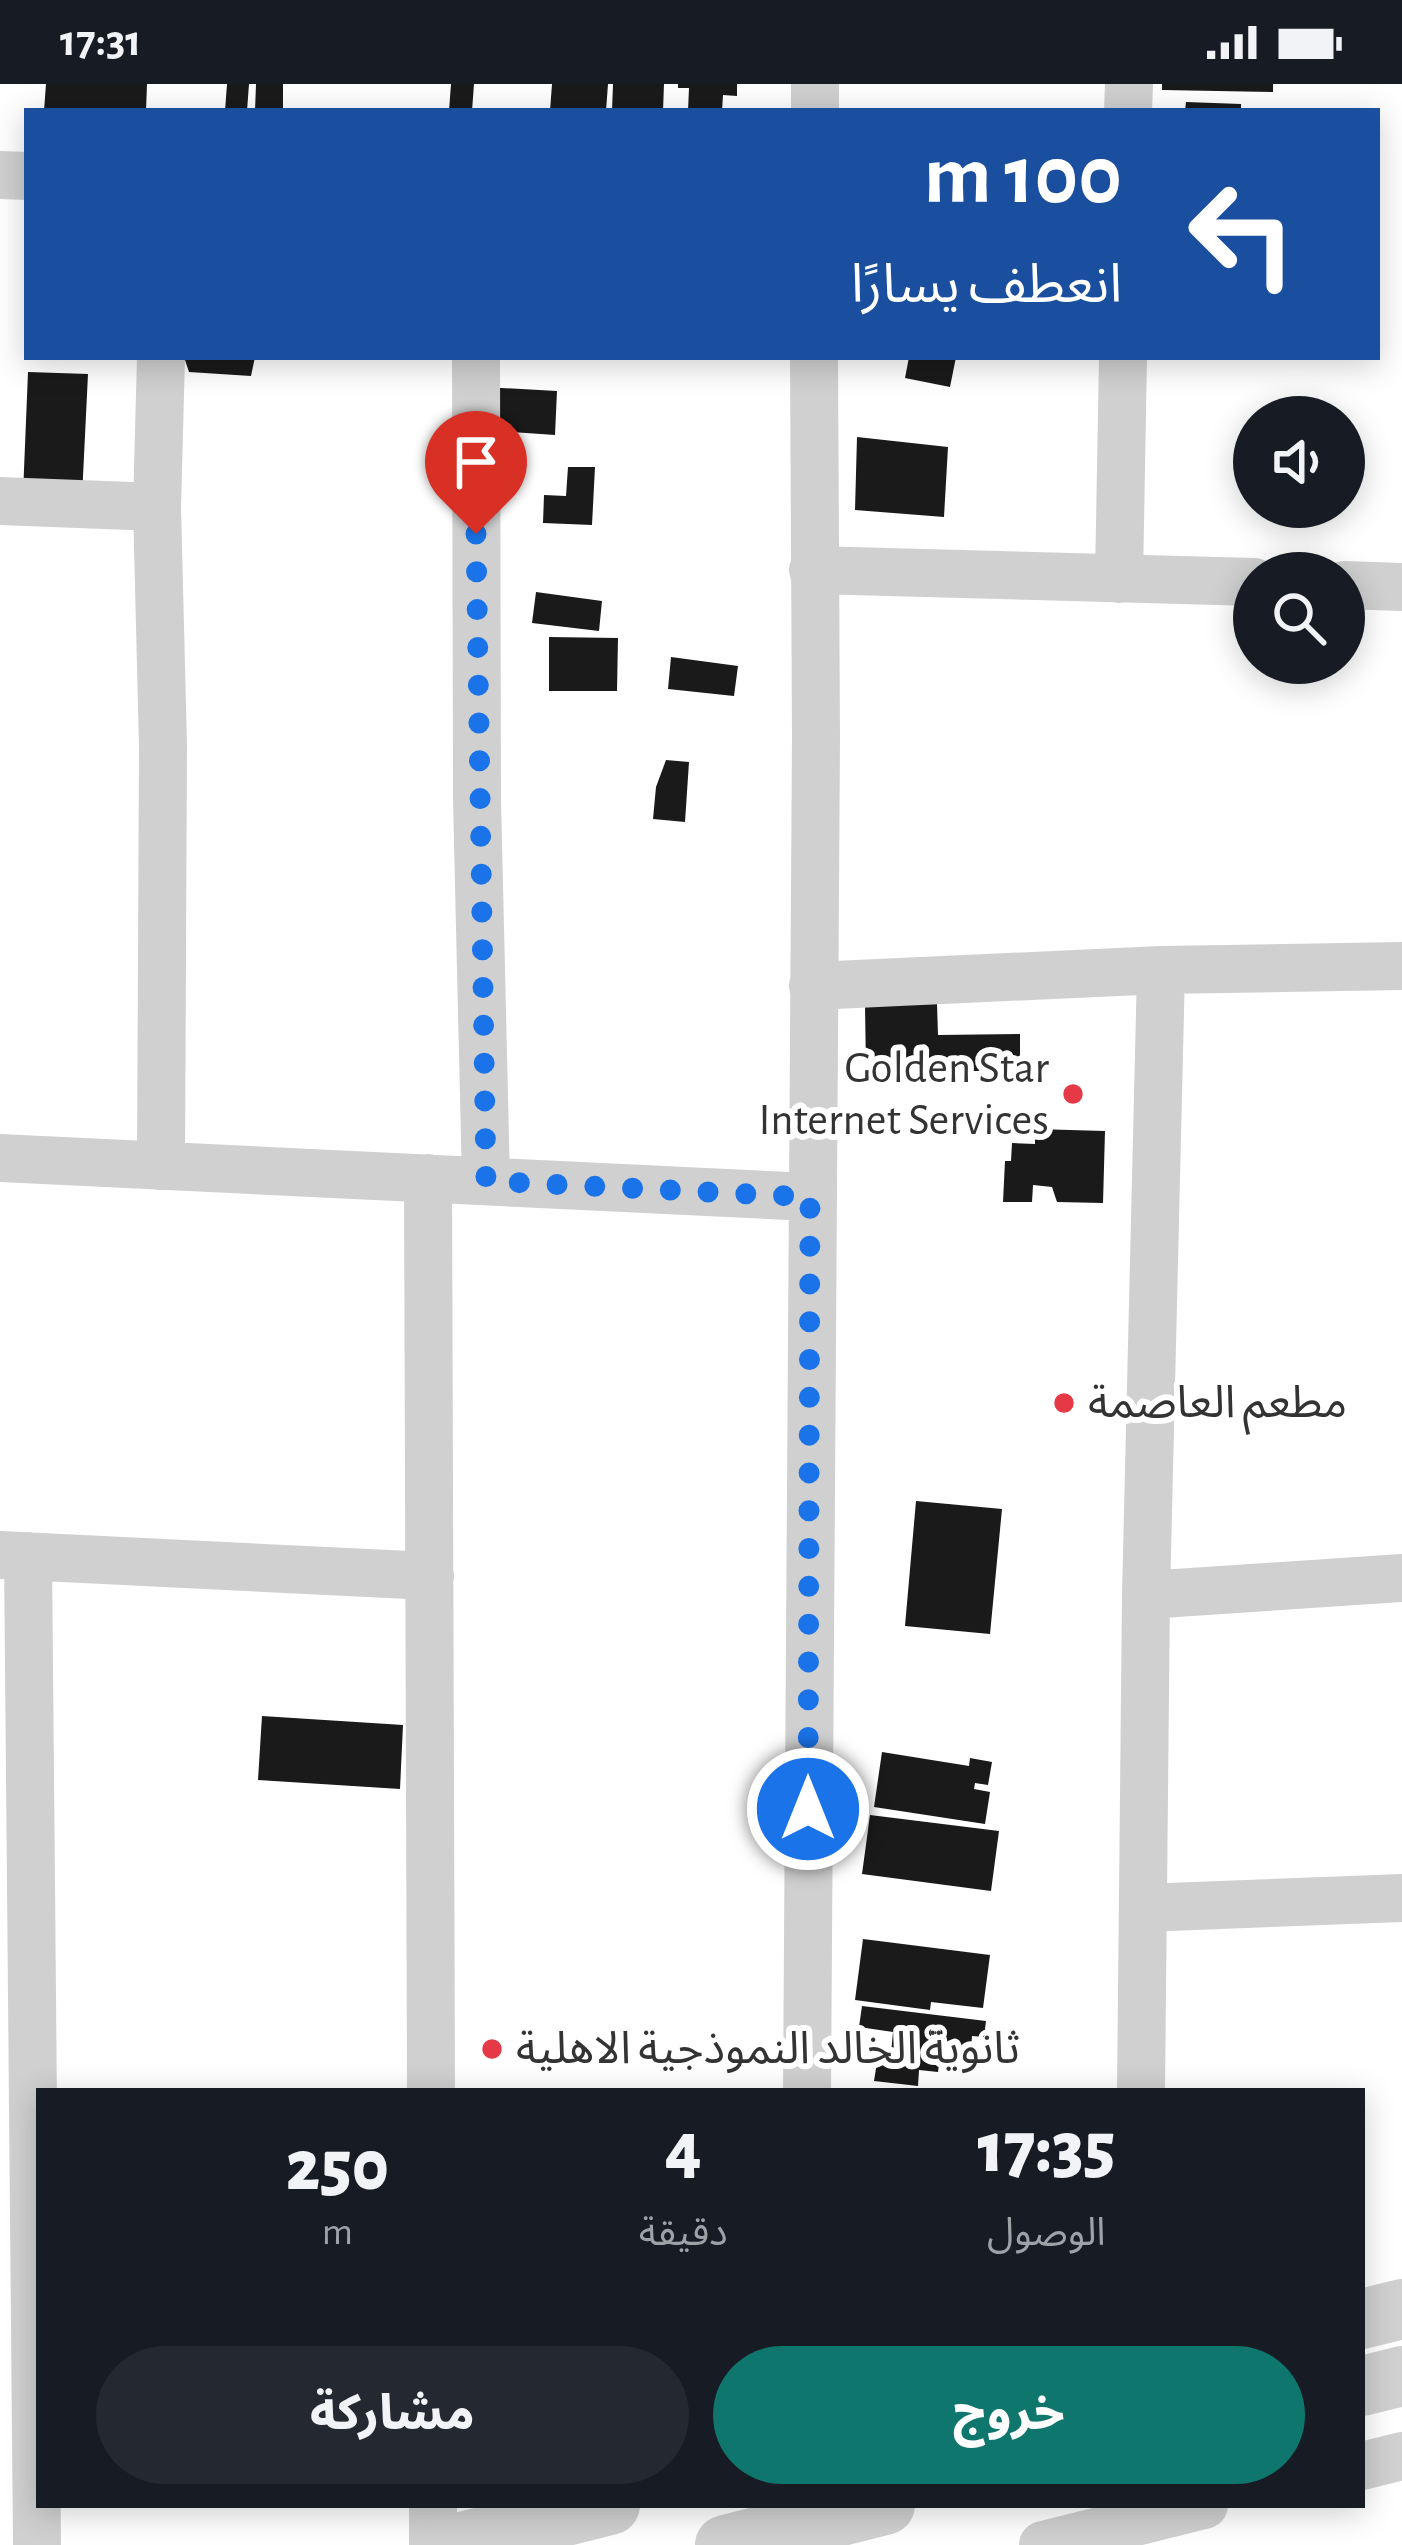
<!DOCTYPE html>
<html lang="ar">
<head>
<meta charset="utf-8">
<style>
	:root { --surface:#171b24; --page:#242831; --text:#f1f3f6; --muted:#9ea1a6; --accent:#0f766e }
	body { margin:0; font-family:"Alegreya Sans","Noto Sans Arabic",sans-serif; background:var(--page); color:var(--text); direction:rtl; height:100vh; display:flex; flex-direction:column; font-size:45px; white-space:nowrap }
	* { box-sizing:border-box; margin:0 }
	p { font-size:39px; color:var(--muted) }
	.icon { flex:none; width:66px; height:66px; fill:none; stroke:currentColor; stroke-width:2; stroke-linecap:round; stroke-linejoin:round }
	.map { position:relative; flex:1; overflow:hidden; direction:ltr }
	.drawer { position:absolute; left:36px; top:2004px; width:1329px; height:420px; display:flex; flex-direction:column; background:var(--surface); border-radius:0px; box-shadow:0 6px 30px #0003; direction:rtl }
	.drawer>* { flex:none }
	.guide { position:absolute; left:24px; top:24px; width:1356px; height:252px; border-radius:0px; box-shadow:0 6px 30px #0003; direction:rtl; background:#1a4fa0; color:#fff; overflow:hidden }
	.buttons { position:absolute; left:1233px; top:312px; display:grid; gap:24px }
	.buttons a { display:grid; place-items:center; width:132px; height:132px; border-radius:50%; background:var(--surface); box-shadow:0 6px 30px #0003; font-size:60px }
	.pin { position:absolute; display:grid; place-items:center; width:102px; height:102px; color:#fff; margin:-123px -51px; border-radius:50% 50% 50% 0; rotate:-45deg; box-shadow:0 0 12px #0007 }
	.pin .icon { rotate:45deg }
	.me { position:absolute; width:132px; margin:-66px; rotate:0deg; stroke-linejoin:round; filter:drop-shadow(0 0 9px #0008) }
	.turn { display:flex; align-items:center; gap:42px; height:252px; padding:0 60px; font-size:54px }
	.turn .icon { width:156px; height:156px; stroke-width:2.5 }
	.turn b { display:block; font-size:84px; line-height:102px }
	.eta { display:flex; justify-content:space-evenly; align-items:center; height:204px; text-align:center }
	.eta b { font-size:72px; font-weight:800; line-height:84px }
	.action { display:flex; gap:24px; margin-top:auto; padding:24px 60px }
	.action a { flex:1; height:138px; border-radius:72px; background:var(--accent); color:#fff; font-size:48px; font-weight:800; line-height:138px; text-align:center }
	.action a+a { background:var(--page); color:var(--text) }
	.status { display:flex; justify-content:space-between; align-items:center; height:84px; padding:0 60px; background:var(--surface); direction:ltr }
	.status svg { height:33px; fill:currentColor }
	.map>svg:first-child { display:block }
</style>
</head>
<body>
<div class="status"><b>17:31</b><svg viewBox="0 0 49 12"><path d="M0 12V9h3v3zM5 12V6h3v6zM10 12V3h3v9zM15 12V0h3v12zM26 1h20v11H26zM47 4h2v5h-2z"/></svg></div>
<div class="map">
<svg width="1402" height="2461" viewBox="0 0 1402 2461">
	<rect width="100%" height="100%" fill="#fff"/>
	<!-- building -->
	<path fill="#1a1a1a" d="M46 0H147L146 27H44Z
		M227 0H249L247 27H225Z
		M256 0H283V27H255Z
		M451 0H474L472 27H449Z
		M552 0H608L606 27H550Z
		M613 0H664L663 27H612Z
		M678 0H737V12L723 11 722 27H688L689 4H678Z
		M1162 0H1273V8L1162 6Z
		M1186 18 1241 20V27H1185Z
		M184 273H255L251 292 189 288Z
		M909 273H956L950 303 905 294Z
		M28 288 88 290 82 413 23 410Z
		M484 303 557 307 555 351 482 346Z
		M857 353 948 363 944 433 855 426Z
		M568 383H595L592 441 543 439 544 411 566 412Z
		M536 508 602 517 599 547 532 539Z
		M549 553 618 554 617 607H549Z
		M671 573 738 582 734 612 668 605Z
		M666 676 689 678 685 738 653 735 656 703Z
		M937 920 938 951 1020 950V987H866L865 921Z
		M1035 1045 1105 1047 1103 1119 1057 1118 1052 1103 1033 1101 1032 1118H1003L1005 1077H1011L1012 1059 1035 1060Z
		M916 1417 1002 1425 990 1550 905 1542Z
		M262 1632 403 1641 400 1705 258 1696Z
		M882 1668 969 1682 970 1674 992 1678 988 1701 975 1699 974 1705 990 1708 985 1740 874 1723Z
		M870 1731 999 1747 991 1807 862 1790Z
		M863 1855 990 1871 983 1924 931 1918 930 1926 855 1916Z
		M862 1922 986 1937 984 1953 972 1952 971 1967 952 1964 951 1974 940 1973 938 1988 919 1986 918 2002 874 1997 877 1978 890 1980 893 1948 859 1943Z"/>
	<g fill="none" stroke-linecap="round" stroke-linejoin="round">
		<!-- minor -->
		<path stroke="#d0d0d0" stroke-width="48" d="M815 27V0
			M1128 27 1129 0
			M0 91 27 92
			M161 273 157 423 163 661 161 1082
			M476 273 477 716 486 1097
			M0 417 157 423
			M813 486 1254 498
			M1119 495 1123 273
			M1344 501 1402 503
			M813 902 1161 886 1402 882
			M0 1074 810 1113
			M428 1094 431 2007
			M0 1471 430 1492
			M28 1472 37 2461
			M1146 1511 1402 1494
			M1143 1824 1402 1814
			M807 2007 816 654 814 273
			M1141 2007 1146 1511 1161 886
			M1362 2382 1402 2372
			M433 2421V2461
			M1043 2461 1204 2421"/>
		<!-- tertiary -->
		<path stroke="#d0d0d0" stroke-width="60" d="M1362 2235 1402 2225
			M1362 2302 1402 2292
			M449 2461 610 2421
			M725 2461 885 2421"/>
	</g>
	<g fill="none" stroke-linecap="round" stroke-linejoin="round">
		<!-- route -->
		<path stroke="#1a73e8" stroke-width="21" stroke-dasharray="0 37.8" d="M476 450 486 1097 810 1113 808 1725"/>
	</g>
	<!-- markers -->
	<g fill="#e63946" stroke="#fff" stroke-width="4.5">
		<circle cx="1073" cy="1010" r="12"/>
		<circle cx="1064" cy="1319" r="12"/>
		<circle cx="492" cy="1965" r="12"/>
	</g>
	<g text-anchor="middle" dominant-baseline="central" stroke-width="12" stroke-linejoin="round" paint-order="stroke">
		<!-- poi labels -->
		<g font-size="45" fill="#333" stroke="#fff" text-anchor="start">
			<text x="1049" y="984" text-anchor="end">Golden Star<tspan x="1049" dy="52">Internet Services</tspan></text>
			<text x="1088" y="1319">مطعم العاصمة</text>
			<text x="516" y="1965">ثانوية الخالد النموذجية الاهلية</text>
		</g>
	</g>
</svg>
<div class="buttons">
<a><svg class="icon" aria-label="sound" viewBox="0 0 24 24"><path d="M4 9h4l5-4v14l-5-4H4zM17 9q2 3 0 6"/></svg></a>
<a><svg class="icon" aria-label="search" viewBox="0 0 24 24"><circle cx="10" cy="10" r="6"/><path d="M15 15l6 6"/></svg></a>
</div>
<div class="pin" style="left:476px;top:450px;background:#d93025"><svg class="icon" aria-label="arrive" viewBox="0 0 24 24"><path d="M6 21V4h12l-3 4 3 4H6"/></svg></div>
<svg class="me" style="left:808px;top:1725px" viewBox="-20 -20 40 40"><circle r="17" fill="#1a73e8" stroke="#fff" stroke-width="3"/><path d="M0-11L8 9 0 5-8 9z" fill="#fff"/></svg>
<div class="guide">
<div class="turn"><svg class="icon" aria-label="left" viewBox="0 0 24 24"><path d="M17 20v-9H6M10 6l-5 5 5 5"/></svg><div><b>100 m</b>انعطف يسارًا</div></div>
</div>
<section class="drawer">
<div class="eta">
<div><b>17:35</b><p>الوصول</p></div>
<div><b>4</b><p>دقيقة</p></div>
<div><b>250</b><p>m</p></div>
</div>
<div class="action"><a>خروج</a><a>مشاركة</a></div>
</section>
</div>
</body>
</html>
